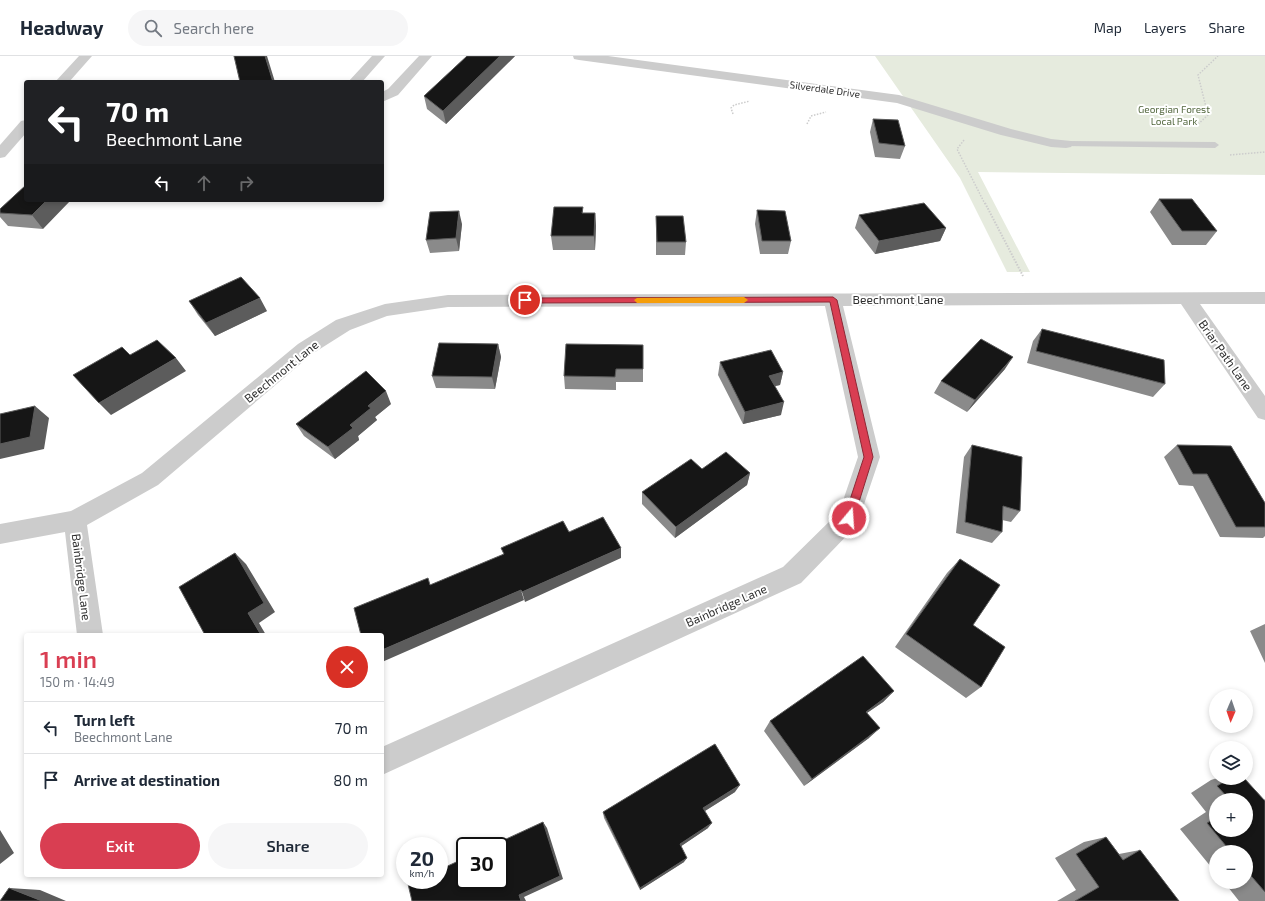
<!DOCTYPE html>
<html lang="en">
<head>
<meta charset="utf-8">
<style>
	:root { --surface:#fff; --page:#f6f6f7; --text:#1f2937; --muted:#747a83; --line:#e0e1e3; --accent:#d93e52 }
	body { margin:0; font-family:"Exo 2",sans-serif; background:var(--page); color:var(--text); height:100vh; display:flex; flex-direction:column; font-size:15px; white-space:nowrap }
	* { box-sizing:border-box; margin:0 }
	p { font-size:13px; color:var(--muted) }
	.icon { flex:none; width:22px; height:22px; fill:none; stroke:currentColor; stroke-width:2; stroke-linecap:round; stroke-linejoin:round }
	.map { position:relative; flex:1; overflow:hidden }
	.side { position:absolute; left:24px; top:577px; width:360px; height:244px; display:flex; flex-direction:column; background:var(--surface); border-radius:4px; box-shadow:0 2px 6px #0003 }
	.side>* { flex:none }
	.guide { position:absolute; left:24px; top:24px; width:360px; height:122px; border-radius:4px; box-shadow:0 2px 6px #0003; background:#202124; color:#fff; overflow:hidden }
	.needle { width:26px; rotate:182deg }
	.tools { position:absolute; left:1209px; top:633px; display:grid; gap:8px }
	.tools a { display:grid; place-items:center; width:44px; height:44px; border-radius:50%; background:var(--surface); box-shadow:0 2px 6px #0003; font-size:20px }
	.speed { position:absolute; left:396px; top:781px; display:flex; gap:8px; font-size:20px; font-weight:700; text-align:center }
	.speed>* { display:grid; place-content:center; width:52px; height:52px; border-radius:50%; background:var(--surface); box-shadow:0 2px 6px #0003; line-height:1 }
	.speed small { font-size:10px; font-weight:400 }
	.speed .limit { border:2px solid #111; border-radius:6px; background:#fff; color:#111 }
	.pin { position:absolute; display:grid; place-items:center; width:34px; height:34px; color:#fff; margin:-17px; border:2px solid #fff; border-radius:50%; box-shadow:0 1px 4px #0007 }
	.me { position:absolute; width:44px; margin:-22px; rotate:18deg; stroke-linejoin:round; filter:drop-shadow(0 0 3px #0008) }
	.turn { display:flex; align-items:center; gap:14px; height:84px; padding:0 16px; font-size:18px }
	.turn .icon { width:52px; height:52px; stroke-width:2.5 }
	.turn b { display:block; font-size:28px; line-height:34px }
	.lanes { display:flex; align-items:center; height:38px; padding:0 16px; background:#0003; justify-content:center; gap:20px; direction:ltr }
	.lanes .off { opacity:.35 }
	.round { display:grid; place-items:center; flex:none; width:42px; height:42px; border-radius:21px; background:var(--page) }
	.headline { display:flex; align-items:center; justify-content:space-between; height:68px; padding:0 16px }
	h1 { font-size:24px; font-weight:600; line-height:30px; color:var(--accent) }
	.action { display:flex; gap:8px; margin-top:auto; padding:8px 16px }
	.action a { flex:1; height:46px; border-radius:24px; background:var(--accent); color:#fff; font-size:16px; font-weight:600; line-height:46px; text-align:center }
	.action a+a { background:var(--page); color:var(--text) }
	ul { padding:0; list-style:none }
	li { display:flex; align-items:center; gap:12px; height:52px; padding:0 16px; border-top:1px solid var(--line) }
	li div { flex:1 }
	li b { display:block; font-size:15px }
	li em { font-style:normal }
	header { display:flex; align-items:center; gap:24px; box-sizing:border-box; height:56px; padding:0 20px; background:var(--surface); border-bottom:1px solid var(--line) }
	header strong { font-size:19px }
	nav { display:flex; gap:22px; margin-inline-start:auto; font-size:14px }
	.search { width:280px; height:36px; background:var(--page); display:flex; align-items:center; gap:10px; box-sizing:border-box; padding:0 14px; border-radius:22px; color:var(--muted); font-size:15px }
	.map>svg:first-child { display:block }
</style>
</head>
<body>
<header>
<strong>Headway</strong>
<div class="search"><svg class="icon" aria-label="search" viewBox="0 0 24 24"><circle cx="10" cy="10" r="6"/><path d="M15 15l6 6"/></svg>Search here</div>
<nav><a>Map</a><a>Layers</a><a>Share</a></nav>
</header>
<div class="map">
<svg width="1265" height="845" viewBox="0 0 1265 845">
	<rect width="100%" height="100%" fill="#fff"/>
	<!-- green -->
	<path fill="#e6ebde" d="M875 0H1265V119L978 116 1030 216H1007L960 122Z"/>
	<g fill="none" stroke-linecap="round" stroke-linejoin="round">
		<!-- path-far1 -->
		<path stroke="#ccc" stroke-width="1.5" stroke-dasharray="1.5 1.5" stroke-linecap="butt" d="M733 58 731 52 734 49 750 45
			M807 68 811 60 826 56
			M1196 70 1208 59 1198 19 1218 0
			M964 84 957 93 985 148
			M1230 99 1265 96"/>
		<!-- path -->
		<path stroke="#ccc" stroke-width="2" stroke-dasharray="1.5 1.5" stroke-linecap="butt" d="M985 147 1023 220"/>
		<!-- service -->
		<path fill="#ccc" fill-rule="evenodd" d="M1066 85 1215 86 1219 89 1215 92 1063 90 1062 88Z"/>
		<!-- minor -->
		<path fill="#ccc" fill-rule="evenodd" d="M372 0H385L362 26H348Z
			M419 0H432L398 39 382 46V36L388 33Z
			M573 0H608L899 39 1011 73 1051 83 1071 85 1073 88 1071 91 1066 92 1051 91 1001 79 897 47 579 4 574 3Z
			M1265 236V248H1200L1265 340V364L1258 362 1181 248 843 250 880 401 857 469 801 527 382 719V691L783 511 839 456 858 401 825 250 448 251 387 260 350 274 312 298 158 429 87 469 103 579H77L65 476 0 488V468L71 455 142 417 298 288 336 264 385 248 448 239Z"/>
		<!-- tertiary -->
		<path fill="#ccc" fill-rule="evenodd" d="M79 0H92L69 26H55Z
			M26 64V77L5 101 0 102V89L21 65Z"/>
	</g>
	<!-- wall -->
	<path fill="#8a8a8a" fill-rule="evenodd" d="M467 0H515L446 68 427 53 424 40Z
		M873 63 905 90 900 103 875 101 870 76Z
		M26 129 43 173 8 170 0 161V153Z
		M1159 143 1217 175 1206 189H1172L1150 156Z
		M583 151V157H595L596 170 595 194H553L551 180Z
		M757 154 791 185 788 198H760L755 168Z
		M859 159 946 172 940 185 875 198 855 172Z
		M656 160 686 186 685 199H656Z
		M462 168 459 195 430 197 426 184Z
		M189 245 267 255 215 280 198 259Z
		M1042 273 1165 328 1153 341 1027 307 1033 285Z
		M498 288 501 301 495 333 436 332 432 320Z
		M643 289V326H616V334L565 333 564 320Z
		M720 306 783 316 780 329 775 330 781 359 743 368 718 319Z
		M1005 313 967 356 934 337 941 325Z
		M391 348 375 361 377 364 358 380 359 384 335 403 304 380 296 368Z
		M972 389 1020 455 1011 466 1002 464V476L992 487 956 477 964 401Z
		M1177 389 1265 447V480L1263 482 1220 481 1193 430 1179 429 1164 401Z
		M702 413 750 417 747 429 675 482 642 448V436Z
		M960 503 973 569 981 631 966 642 895 591 947 517Z
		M1265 568V607L1250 575Z
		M894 635 883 646 867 657 869 682 804 730 764 675 770 665Z
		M1217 722H1244L1264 744 1265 743V845H1239L1224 826H1246V796H1216V817L1180 773 1206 756 1191 737 1211 724ZM1216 744H1246L1216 774Z
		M735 736 705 755 708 772 681 790 684 806 640 834 604 762 603 756Z
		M1106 781 1119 798 1140 794 1179 845H1057L1076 834 1055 802 1084 786Z"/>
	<!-- shaded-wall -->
	<path fill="#5c5c5c" d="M265 0H267L275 26H273Z
		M500 0H515L446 68 443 55Z
		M47 144H71L43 173 32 159Z
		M459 155 462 168 459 195 456 182Z
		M595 157 596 170 595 194 594 180Z
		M946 172 940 185 875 198 879 185Z
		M260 242 267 255 215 280 206 267Z
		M498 288 501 301 495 333 492 321Z
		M1013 301 1005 313 967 356 975 344Z
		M176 302 186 315 111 359 99 347Z
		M783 316 780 329 766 332 769 320Z
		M386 335 391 348 375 361 377 364 358 380 359 384 335 403 328 391 350 369 368 350Z
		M784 346 781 359 743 368 745 356Z
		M35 350 49 362 44 393 0 403V388Z
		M750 417 747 429 675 482 676 471Z
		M621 492V502L525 546 522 536Z
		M235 497 246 508 275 556 259 567 266 579H261L248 557Z
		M521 534 524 544 382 606V594Z
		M894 635 883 646 855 665 866 656Z
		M880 672 869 682 804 730 812 723Z
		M740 729 735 736 700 758 703 752Z
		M543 766 547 772 563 823 524 841 526 845H521L519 839Z
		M712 767 708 772 677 793 680 788Z
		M0 774 14 797 0 808Z
		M687 802 684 806 640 834V832Z
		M9 832 40 834 66 845H42Z"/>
	<!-- building -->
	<path fill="#161616" stroke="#5c5c5c" d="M234 0H265L273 26H240Z
		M467 0H500L443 55 424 40Z
		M873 63 898 64 905 90 879 87Z
		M26 129V144H47L32 159 0 157V153Z
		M1159 143H1192L1217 175H1182Z
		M924 147 946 172 879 185 859 159Z
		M554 151H583L582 157H595L594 180H551Z
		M757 154 785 155 791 185H762Z
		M459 155 456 182 426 184 430 156Z
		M656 160H683L686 186H657Z
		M241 221 260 242 206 267 189 245Z
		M1042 273 1164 304 1165 328 1036 295Z
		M981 283 1013 301 975 344 941 325Z
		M157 284 176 302 99 347 73 319 122 291 130 299Z
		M439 287 498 288 492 321 432 320Z
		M566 288 643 289V313H616L615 321 564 320Z
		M771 294 783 316 769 320 784 346 745 356 720 306Z
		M366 315 386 335 368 350 371 352 350 369 353 372 328 391 296 368Z
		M35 350 30 381 0 388V358Z
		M972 389 1022 401 1020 455 1003 450 1002 476 965 466Z
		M1177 389 1231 390 1265 447V471H1236L1207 418H1193Z
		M726 396 750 417 676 471 642 436 691 403 702 413Z
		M603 461 621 492 522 536 521 534 382 594V579H361L354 552 428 522 430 529 504 498 501 492 563 465 569 476Z
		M235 497 264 547 248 557 261 579H205L179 531Z
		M960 503 1000 529 973 569 1005 591 981 631 906 578Z
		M863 600 894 635 866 656 880 672 812 723 770 665Z
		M715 688 740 729 703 752 712 767 680 788 687 802 640 832 603 756Z
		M1230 722H1244L1265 745V836L1246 814V796H1231L1207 767 1216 762V774H1246V744H1230L1217 730Z
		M543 766 560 820 519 839 521 845H412L408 828 416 824H439V814L465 802V824H499V790H491Z
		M1106 781 1123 804 1140 794 1179 845H1075L1099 831 1076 798Z
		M9 832 42 845H0Z"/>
	<!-- route -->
	<path fill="#d93e52" stroke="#8d2835" d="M833 241 837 244 873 401 854 462 852 465H845L844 462 864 401 830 246 525 247 522 244 525 242Z"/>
	<!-- slow -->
	<path fill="#f59e0b" d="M744 241 748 244 744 247H637L634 244 637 242Z"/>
	<g text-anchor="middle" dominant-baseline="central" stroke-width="4" stroke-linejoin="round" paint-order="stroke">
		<!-- far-street labels -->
		<g font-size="10" fill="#2f2f2f" stroke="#fff">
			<text transform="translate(825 33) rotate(8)">Silverdale Drive</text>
		</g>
		<!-- far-park labels -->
		<g font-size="10" fill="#54683f" stroke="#fff">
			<text x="1174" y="53">Georgian Forest<tspan x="1174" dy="12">Local Park</tspan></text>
		</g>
		<!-- street labels -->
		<g font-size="12" fill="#2f2f2f" stroke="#fff">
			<text x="898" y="243">Beechmont Lane</text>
			<text transform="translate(1226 299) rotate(55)">Briar Path Lane</text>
			<text transform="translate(281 315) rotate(-39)">Beechmont Lane</text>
			<text transform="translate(82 521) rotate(83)">Bainbridge Lane</text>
			<text transform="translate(726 549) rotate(-24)">Bainbridge Lane</text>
		</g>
	</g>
</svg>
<div class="tools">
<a><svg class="needle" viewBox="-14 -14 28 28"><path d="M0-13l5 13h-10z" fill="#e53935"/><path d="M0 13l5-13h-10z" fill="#747a83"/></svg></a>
<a><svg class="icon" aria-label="layers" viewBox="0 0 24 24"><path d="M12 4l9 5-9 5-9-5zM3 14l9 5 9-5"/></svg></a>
<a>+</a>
<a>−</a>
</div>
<div class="speed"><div>20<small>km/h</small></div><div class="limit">30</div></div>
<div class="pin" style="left:525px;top:244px;background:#d93025"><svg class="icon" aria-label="arrive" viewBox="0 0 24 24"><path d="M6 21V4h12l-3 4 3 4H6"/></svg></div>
<svg class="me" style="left:849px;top:462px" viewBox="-20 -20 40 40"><circle r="17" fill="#d93e52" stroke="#fff" stroke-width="3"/><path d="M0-11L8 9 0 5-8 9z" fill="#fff"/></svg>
<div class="guide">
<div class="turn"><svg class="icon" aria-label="left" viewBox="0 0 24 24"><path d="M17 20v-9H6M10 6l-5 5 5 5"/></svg><div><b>70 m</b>Beechmont Lane</div></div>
<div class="lanes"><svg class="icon" aria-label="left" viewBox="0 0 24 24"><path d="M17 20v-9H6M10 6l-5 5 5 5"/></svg><svg class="icon off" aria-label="ahead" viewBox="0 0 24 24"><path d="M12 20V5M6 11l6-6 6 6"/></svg><svg class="icon off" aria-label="right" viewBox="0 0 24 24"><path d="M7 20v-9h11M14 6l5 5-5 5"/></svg></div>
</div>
<section class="side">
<div class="headline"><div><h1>1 min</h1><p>150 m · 14:49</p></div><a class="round" style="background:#d93025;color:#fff"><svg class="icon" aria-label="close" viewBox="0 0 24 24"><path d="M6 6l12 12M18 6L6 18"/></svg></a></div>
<ul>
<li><svg class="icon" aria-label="left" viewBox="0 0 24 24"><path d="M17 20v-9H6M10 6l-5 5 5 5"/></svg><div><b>Turn left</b><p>Beechmont Lane</p></div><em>70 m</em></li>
<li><svg class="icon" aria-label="arrive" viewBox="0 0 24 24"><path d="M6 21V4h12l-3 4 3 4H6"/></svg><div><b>Arrive at destination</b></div><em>80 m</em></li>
</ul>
<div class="action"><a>Exit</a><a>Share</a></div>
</section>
</div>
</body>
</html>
